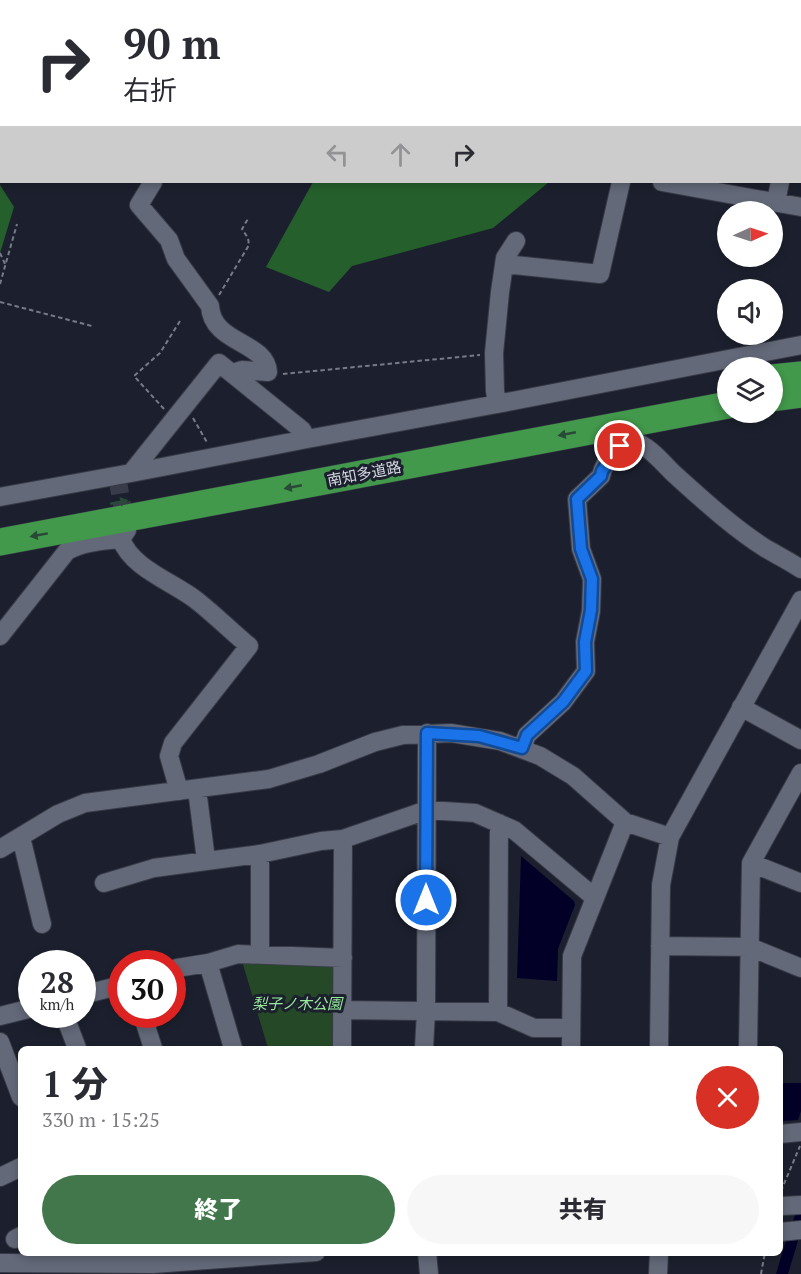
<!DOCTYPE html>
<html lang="ja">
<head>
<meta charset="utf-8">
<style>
	:root { --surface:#fff; --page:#f7f7f7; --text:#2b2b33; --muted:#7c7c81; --accent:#42774c }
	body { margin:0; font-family:"PT Serif","Noto Sans JP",serif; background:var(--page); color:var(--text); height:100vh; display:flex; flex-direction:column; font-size:22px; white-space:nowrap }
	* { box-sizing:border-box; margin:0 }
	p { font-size:20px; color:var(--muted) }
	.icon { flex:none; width:33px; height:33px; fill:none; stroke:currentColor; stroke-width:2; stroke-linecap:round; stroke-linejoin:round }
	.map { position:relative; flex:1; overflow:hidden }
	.panel { position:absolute; left:18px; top:1046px; width:765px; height:210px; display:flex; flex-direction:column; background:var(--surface); border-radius:9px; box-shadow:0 3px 9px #0003 }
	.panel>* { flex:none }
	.guide { position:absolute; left:0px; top:0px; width:801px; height:183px; box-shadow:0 3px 9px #0003; background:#fff; color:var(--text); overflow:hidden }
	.needle { width:39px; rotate:87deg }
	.buttons { position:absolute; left:717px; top:201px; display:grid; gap:12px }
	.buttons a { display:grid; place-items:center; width:66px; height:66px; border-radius:50%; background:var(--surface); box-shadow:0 3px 9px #0003; font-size:30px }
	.speed { position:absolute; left:18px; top:950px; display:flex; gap:12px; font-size:30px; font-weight:700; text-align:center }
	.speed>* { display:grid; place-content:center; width:78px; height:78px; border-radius:50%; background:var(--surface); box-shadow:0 3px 9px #0003; line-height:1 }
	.speed small { font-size:15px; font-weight:400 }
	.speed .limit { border:9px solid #d22; background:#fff; color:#111 }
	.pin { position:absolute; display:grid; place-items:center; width:51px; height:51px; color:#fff; margin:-26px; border:3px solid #fff; border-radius:50%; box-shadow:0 2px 6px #0007 }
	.me { position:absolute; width:66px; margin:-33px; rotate:0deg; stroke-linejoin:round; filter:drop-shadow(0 0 4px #0008) }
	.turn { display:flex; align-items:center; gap:21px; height:126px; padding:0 24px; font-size:27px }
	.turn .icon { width:78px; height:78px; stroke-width:2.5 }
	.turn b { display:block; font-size:42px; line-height:51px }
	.lanes { display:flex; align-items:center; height:57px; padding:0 24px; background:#0003; justify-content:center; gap:30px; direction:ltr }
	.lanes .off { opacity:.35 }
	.round { display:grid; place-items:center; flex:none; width:63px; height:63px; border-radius:32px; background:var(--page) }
	.head { display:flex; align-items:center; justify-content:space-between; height:102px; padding:0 24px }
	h1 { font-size:36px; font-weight:800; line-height:45px }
	.action { display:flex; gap:12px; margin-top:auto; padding:12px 24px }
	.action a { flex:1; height:69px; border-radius:36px; background:var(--accent); color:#fff; font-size:24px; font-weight:800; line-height:69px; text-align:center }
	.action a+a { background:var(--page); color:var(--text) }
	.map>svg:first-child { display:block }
</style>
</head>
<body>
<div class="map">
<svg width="801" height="1274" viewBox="0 0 801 1274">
	<rect width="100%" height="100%" fill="#1c202e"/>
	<!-- green -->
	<path fill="#254927" d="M242 961 332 963 336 968V1048H268Z"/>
	<!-- forest -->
	<path fill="#25602c" d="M313 182H549L493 228 352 266 329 292 266 267Z
		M0 185 14 207 0 253Z"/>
	<!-- water -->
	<path fill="#020027" d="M521 856 574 901 575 905 558 949 557 981 517 978Z
		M780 1083H801V1111L798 1120 780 1121Z
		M801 1199V1231L788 1274H776L787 1237Z"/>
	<!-- building -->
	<path fill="#2f3443" stroke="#4d5363" stroke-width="1.5" d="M47 0H117L120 2H46Z"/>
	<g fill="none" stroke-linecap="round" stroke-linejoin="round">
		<!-- minor-tunnel -->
		<path stroke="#383c49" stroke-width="18" stroke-dasharray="18 9" stroke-linecap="butt" d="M117 476 126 528"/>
		<defs>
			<path id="minor" d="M250 0 253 2
				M403 2V0
				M800 86 801 78
				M153 182 139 205 169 240 176 259 210 306C212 344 266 341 268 372L242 370 232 373
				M662 182 801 207
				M776 202 780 182
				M504 267 514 265 600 274 621 182
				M497 404 495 391 494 353 500 292 505 258 516 241
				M131 473 307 439
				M0 497 131 473 219 363 302 430 307 439 497 404 801 345
				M127 530 121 539C131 568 173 582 196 600 214 614 231 631 249 646L173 743 169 756 179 791
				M0 636 67 551C83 542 102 541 121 539
				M741 707 801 740
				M522 748 527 735 563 702 586 671 585 642 591 611 592 579 581 549 577 499 601 476C604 462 618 441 634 442 646 443 664 464 673 473 702 499 732 527 765 548 777 555 789 561 801 569
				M197 789 206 860
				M21 837 42 924
				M0 849 58 814 85 803 269 779 319 764 375 742 403 735 451 733 500 741 540 756 573 776 625 822 670 837
				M260 854V954
				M751 863 801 883
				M104 883 154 868 260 854 321 841 343 839 427 810 475 813 514 830 594 897
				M660 946 750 947 801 968
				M208 963 233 1048
				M172 972 177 968 208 963 238 954 343 958
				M82 995 122 985
				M342 1010 498 1012 534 1028H571
				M498 1012 499 823
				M64 1014 77 1048
				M142 1014 153 1048
				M0 1016 32 1008
				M0 1042 21 1097
				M342 1048 343 839
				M424 1048 426 1012 427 733
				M571 1048 572 956 625 822
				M659 1048 661 885 670 837 801 600
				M748 1048 751 863 801 773
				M780 1134 801 1132
				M0 1177 21 1167
				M782 1206 801 1205
				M780 1232 801 1230
				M15 1239 21 1236
				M427 1252 429 1274
				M0 1263 153 1264 316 1252
				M658 1274 659 1252"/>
			<path id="highway" d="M772 378 801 375
				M772 398 801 394
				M0 542 728 405"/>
		</defs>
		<!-- minor casing -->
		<use href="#minor" stroke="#383b47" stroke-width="20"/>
		<!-- highway casing -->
		<use href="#highway" stroke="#383b47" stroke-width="28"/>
		<!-- path -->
		<path stroke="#777b87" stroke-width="2" stroke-dasharray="4.5 3" stroke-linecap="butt" d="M551 0 553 2
			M659 2V0
			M766 2 767 0
			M800 47 801 48
			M0 253 5 264
			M0 284 17 224
			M219 295 249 245 248 238 242 229 249 217
			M0 302 92 326
			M283 374 480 355
			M164 409 134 376 160 353 180 321
			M193 418 208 444
			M781 1191 800 1146
			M761 1274 765 1252"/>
		<!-- minor -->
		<use href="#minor" stroke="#636979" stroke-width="18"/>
		<!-- highway -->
		<use href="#highway" stroke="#42984b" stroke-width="27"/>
	</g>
	<!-- one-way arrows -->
	<defs><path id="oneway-solid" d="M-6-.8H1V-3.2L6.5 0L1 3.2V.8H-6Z" transform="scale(1.5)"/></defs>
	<g fill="#294a38">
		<use href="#oneway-solid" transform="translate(567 434) rotate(169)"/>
		<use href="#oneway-solid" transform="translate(293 487) rotate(169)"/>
		<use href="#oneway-solid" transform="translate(119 502) rotate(-11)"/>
		<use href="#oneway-solid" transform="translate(39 535) rotate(170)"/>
	</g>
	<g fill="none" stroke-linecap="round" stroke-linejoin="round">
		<defs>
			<path id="route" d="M426 900 427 733 479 736 522 748 527 735 563 702 586 671 585 642 591 610 592 579 581 549 577 499 601 476 602 471 620 446"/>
		</defs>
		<!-- route casing -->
		<use href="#route" stroke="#114b97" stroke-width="15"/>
		<!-- route -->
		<use href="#route" stroke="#1a73e8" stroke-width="10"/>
	</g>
	<g text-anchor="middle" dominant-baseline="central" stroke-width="6" stroke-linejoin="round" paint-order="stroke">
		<!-- street labels -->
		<g font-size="15" fill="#d5d8e2" stroke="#1c202e">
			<text transform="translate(364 473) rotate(-11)">南知多道路</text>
		</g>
		<!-- park labels -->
		<g font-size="15" font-style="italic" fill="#97e99b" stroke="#1c202e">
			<text x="297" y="1003">梨子ノ木公園</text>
		</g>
	</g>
</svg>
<div class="buttons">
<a><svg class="needle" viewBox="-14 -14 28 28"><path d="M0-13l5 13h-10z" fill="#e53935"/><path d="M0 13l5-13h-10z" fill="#7c7c81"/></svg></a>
<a><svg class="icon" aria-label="sound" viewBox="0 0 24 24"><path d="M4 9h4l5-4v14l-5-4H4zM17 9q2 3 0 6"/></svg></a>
<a><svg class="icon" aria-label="layers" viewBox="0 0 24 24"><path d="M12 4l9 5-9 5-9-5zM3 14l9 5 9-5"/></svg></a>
</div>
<div class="speed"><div>28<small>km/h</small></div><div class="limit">30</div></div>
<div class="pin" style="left:620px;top:446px;background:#d93025"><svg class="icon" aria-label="arrive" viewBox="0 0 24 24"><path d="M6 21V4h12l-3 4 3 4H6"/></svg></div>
<svg class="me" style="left:426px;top:900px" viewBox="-20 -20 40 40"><circle r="17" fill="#1a73e8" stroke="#fff" stroke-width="3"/><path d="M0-11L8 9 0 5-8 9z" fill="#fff"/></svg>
<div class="guide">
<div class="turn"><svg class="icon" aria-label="right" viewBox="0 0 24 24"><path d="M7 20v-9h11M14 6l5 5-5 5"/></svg><div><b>90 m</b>右折</div></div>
<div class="lanes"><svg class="icon off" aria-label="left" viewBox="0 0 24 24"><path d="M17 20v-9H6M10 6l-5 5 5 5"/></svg><svg class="icon off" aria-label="ahead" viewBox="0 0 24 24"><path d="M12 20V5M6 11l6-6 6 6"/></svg><svg class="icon" aria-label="right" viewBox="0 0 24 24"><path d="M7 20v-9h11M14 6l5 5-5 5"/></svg></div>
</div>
<section class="panel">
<div class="head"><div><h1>1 分</h1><p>330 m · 15:25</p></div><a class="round" style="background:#d93025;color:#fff"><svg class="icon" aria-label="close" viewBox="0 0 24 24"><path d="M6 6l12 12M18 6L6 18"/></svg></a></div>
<div class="action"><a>終了</a><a>共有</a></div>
</section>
</div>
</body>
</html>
